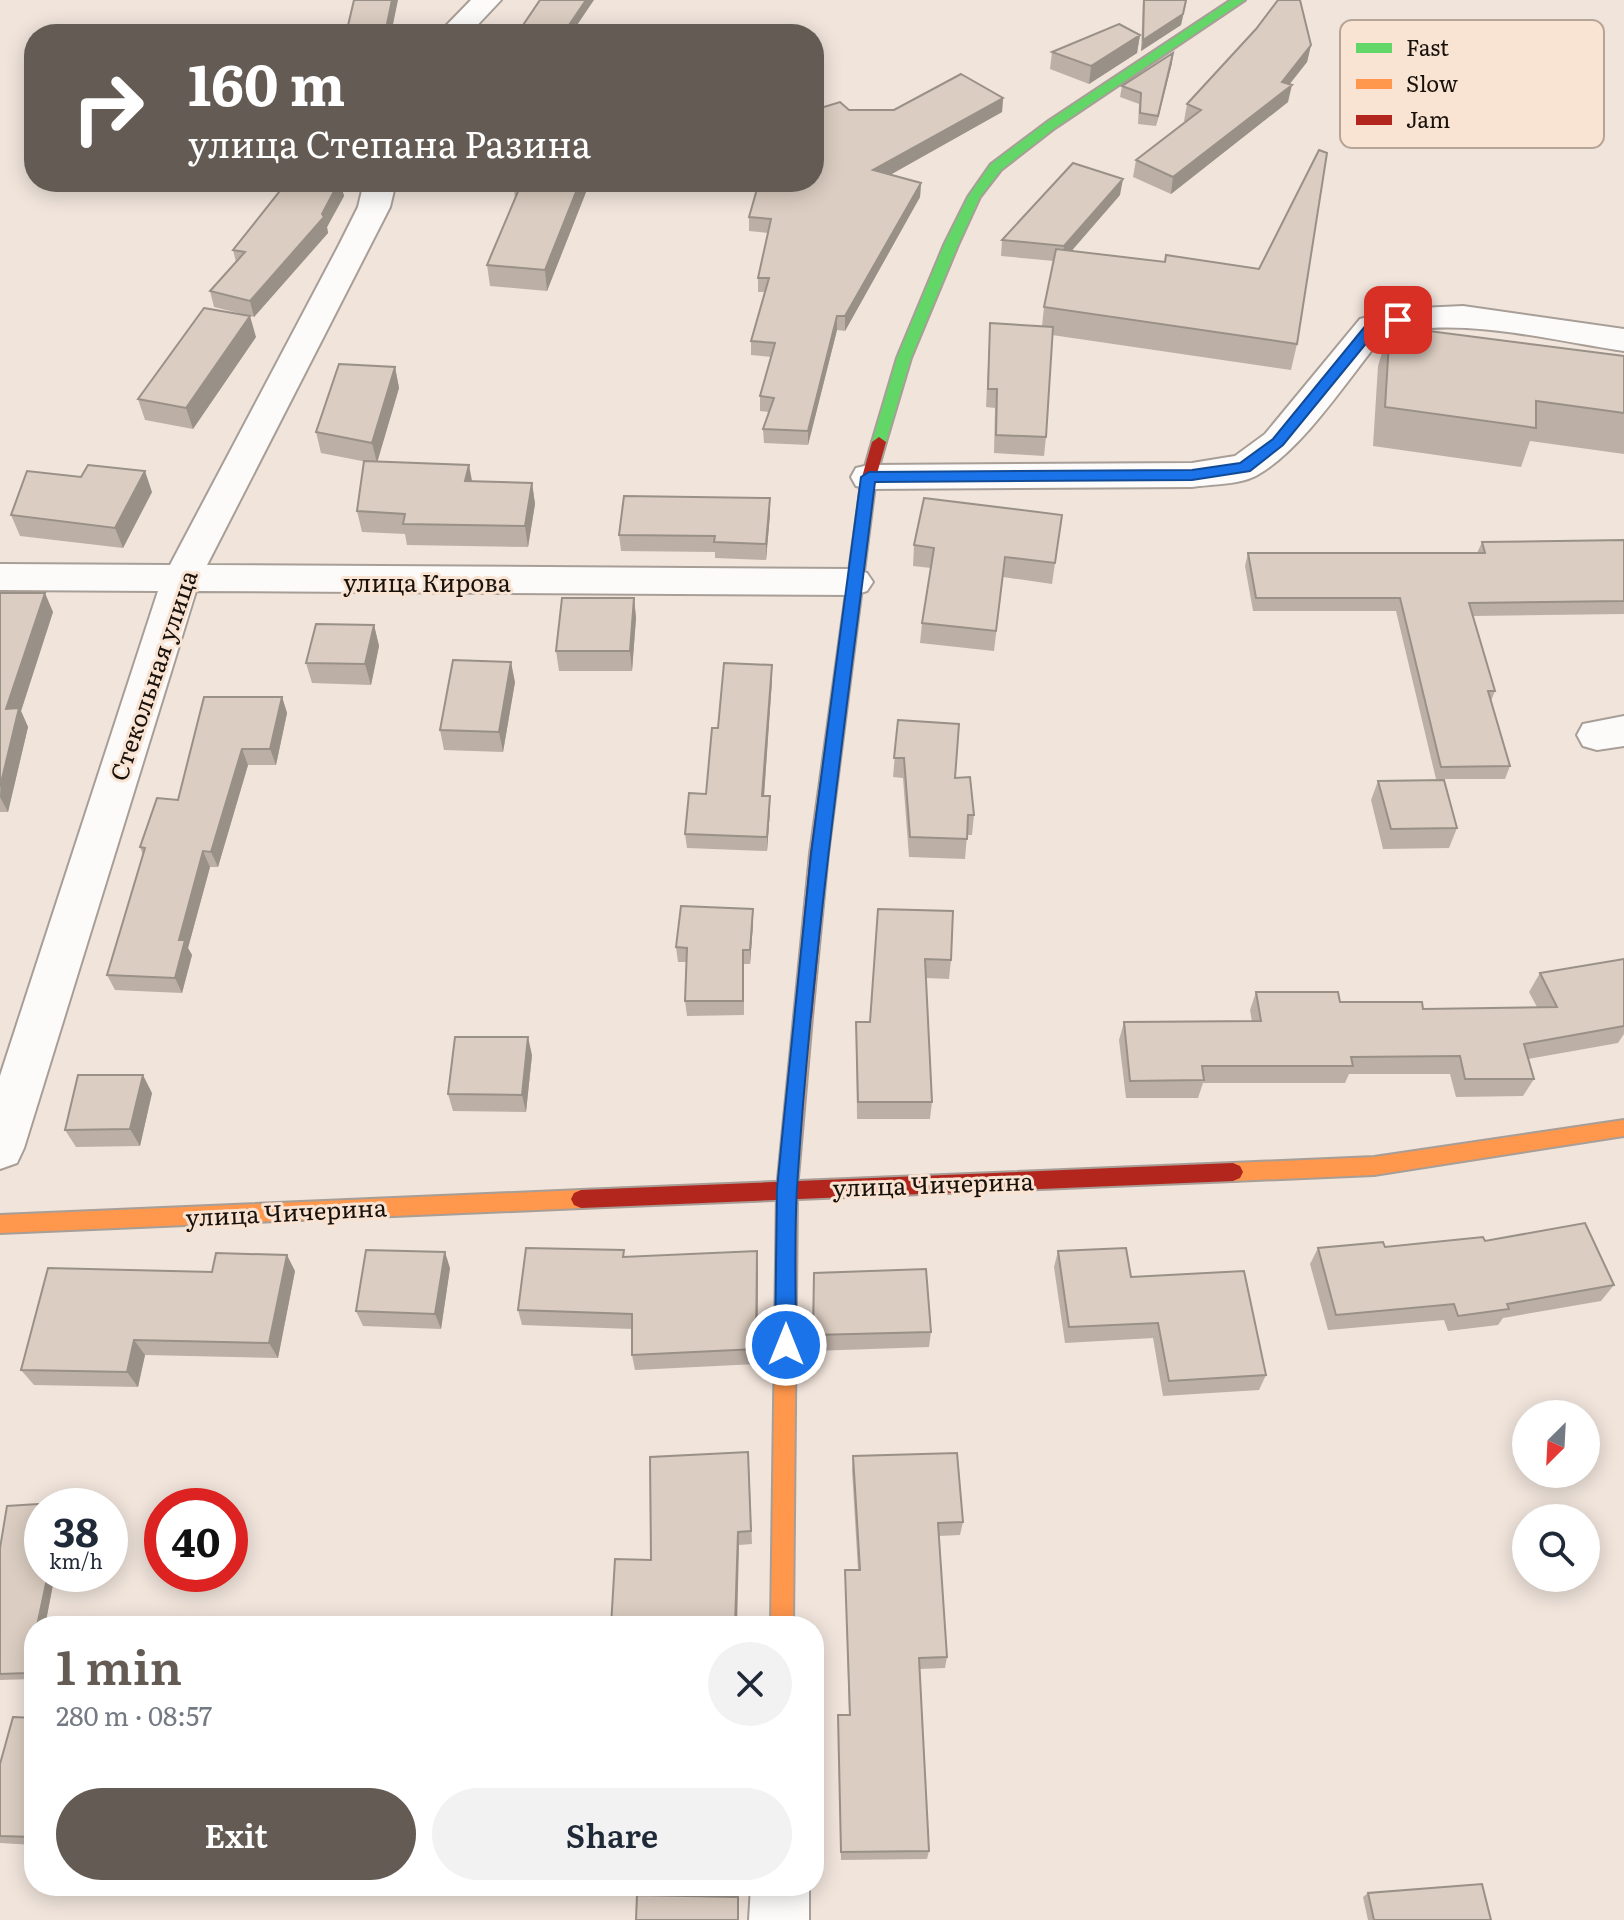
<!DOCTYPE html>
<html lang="en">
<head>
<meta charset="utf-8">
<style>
	:root { --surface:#fff; --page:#f2f2f3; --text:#1f2937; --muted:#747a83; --accent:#645c54 }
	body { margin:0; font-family:Literata,serif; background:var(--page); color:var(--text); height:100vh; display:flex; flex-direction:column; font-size:30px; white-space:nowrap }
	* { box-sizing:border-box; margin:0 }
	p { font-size:26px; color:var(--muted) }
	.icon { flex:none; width:44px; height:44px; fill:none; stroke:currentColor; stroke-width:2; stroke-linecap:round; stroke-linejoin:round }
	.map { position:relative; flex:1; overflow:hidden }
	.sheet { position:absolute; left:24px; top:1616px; width:800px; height:280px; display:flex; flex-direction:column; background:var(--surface); border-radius:32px; box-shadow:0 4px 20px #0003 }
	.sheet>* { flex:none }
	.top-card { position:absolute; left:24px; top:24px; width:800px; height:168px; border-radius:32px; box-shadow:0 4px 20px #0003; background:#645c54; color:#fff; overflow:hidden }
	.needle { width:52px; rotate:204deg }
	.buttons { position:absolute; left:1512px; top:1400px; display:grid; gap:16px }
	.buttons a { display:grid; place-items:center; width:88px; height:88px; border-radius:50%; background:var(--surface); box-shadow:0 4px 20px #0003; font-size:40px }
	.speed { position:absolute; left:24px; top:1488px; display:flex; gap:16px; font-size:40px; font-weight:700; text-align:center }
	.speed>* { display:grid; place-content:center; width:104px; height:104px; border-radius:50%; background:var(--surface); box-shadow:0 4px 20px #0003; line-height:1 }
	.speed small { font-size:20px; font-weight:400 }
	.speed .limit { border:12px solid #d22; background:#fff; color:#111 }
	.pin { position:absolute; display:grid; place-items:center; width:68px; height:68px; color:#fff; margin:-34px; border-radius:16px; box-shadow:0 4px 12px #0006 }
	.me { position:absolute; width:88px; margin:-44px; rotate:0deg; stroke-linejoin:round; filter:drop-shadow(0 0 6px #0008) }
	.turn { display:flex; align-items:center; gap:28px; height:168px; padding:0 32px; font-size:36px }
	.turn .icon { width:104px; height:104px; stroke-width:2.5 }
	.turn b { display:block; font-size:56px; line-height:68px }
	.round { display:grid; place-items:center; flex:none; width:84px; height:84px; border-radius:42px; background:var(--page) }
	.overview { display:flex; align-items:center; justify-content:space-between; height:136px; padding:0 32px }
	h1 { font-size:48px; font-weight:600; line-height:60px; color:var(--accent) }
	.cta { display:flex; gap:16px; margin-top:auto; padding:16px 32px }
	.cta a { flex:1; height:92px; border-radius:48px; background:var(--accent); color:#fff; font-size:32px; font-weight:600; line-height:92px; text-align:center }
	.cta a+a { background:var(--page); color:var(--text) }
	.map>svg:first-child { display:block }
</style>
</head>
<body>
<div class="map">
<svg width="1624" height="1920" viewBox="0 0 1624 1920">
	<rect width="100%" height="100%" fill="#f0e4db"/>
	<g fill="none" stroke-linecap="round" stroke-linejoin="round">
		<defs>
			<path id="street" d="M471 0H501L469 34H438Z
				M364 182H396L390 207 207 565 854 569 867 573 873 582 867 591 854 595 196 591 24 1148 17 1163 0 1169V1076L158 591 0 590V564L170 565 339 245 358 207Z
				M1463 306 1624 329V351C1550 340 1457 315 1384 335 1350 376 1304 448 1259 474 1242 485 1212 484 1192 487L869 489 856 486 851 477 856 468 869 465 1192 463 1235 456 1265 434 1360 319 1398 309Z
				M1624 716V746L1597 750 1583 746 1577 735 1583 724Z
				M751 1886H809V1920H749Z"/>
			<path id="fast" d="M1231 0H1245L1055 128 1001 170 980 197 958 245 911 358 886 442 884 445H874L872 442 897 358 944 245 968 197 991 164 1047 122Z"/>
			<path id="slow" d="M803 1009 809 1012 812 1017 797 1189 793 1626H771L777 1189 794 1017 797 1012Z
				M1624 1120V1136L1374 1175 1233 1181 1226 1178 1223 1172 1226 1166 1233 1163 1374 1157Z
				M581 1190 588 1193 591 1199 588 1205 581 1208 0 1233V1215Z"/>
			<path id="jam" d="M879 437 886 442 876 477 828 854 812 1017 809 1022 803 1025 797 1022 794 1017 810 854 862 477 872 442Z
				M1233 1163 1240 1166 1243 1172 1240 1178 1233 1181 581 1208 574 1205 571 1199 574 1193 581 1190Z"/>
		</defs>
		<!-- street casing -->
		<use href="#street" stroke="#a79e97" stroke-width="4"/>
		<!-- fast casing -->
		<use href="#fast" stroke="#a79e97" stroke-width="4"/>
		<!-- slow casing -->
		<use href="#slow" stroke="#a79e97" stroke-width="4"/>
		<!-- jam casing -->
		<use href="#jam" stroke="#a79e97" stroke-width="4"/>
		<!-- street -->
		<use href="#street" fill="#fdfbfa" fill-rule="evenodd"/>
		<!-- fast -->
		<use href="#fast" fill="#63d668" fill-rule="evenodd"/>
		<!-- slow -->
		<use href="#slow" fill="#ff974d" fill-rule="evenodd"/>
		<!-- jam -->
		<use href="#jam" fill="#b3261e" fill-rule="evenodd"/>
	</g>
	<!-- wall -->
	<path fill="#bcb0a6" d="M1143 0H1187L1181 25 1141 51Z
		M1140 35 1137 53 1089 84 1050 69 1052 52Z
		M1311 45 1307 62 1289 85 1288 102 1171 194 1133 177 1136 160 1186 122 1184 121 1187 104Z
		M1172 63 1156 126 1138 124 1139 104 1120 97 1122 86Z
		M1003 98 1002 112 890 175 921 183 920 197 845 331 837 330 808 445 764 443 763 429 769 412 760 411V396L771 357 751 355V341L765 292H758V278L768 233 749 231V217L849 110H894Z
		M513 182H590L547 291 490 286 487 265 515 198Z
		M342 189 344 196 327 227 328 233 254 317 214 307 210 291 236 262 233 250Z
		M1120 195 1071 251 1297 344 1291 370 1052 335 1046 437 1044 456 994 453 995 408 986 407 990 323 1042 326 1044 307 1054 261 1001 256 1002 240Z
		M1390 326 1624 356V454L1530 441 1521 467 1373 446 1378 366Z
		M256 337 193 429 145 420 138 399Z
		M395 367 399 388 377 462 472 481 532 483 535 504 528 547 407 545 405 534 362 532 357 511 367 462 321 453 316 432Z
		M152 492 123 548 20 536 11 515Z
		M770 514 766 560 715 558V552L621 551 619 535Z
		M1062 515 1052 584 1003 577 994 651 920 643 922 623 931 568 913 566 914 545Z
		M1624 540V614L1473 616 1495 691 1491 701 1510 766 1505 779H1436L1396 611H1253L1245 566 1248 553H1477L1482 542Z
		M0 593 53 612 21 711 28 727 8 812H0Z
		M634 598 636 618 632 671H559L556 651Z
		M374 625 379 646 371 685 312 683 306 663Z
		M772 665V680L764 796 770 810 767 851 687 848 685 834 706 794 718 728Z
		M515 682 503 752 444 750 440 730Z
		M282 697 287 713 276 765H248L218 867H210L188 948 192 955 182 993 115 990 107 975 143 855 140 847 178 800Z
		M898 720 955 778 974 815 972 835H967L965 859 909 857 903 778 893 777Z
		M1378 781 1457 828 1449 848 1383 849 1371 800Z
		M753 909V924L750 964H744V1015L687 1016 685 1001 687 962H678L676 947Z
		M878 909 951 960 949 979 926 978 932 1102 930 1119H857L856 1022H870Z
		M1624 959V1034L1618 1043 1528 1059 1534 1079 1523 1096 1456 1097 1450 1074H1349L1345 1083H1203L1198 1098H1126L1119 1040 1124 1022H1252L1250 1010 1256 992 1340 1002 1423 1009 1537 1007 1529 992 1540 973Z
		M532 1055 526 1112 453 1111 448 1094Z
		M152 1093 140 1146 76 1147 65 1130Z
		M1485 1241 1614 1285 1601 1301 1503 1318 1498 1325 1448 1331 1444 1320 1328 1330 1310 1264 1318 1248 1385 1247Z
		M1058 1251 1131 1277 1266 1375 1259 1390 1163 1396 1153 1338 1065 1343 1054 1267Z
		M625 1257 758 1267 757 1364 635 1370 632 1355V1329L522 1325 518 1310Z
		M450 1268 441 1329 363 1326 356 1311Z
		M295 1271 278 1358 145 1355 138 1387 34 1385 21 1370 212 1272Z
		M814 1273 931 1332 929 1347 813 1351Z
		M853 1456 963 1522 960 1535 939 1536 947 1657 945 1668 920 1669 929 1851 927 1859 841 1860 838 1715H849L845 1570H858L852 1470Z
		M749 1466 752 1544 739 1545 651 1560Z
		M70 1502 73 1506H42V1574H55L45 1626H34V1679L0 1680V1548L7 1506Z
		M34 1718V1845L0 1843V1764Z
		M1368 1893 1491 1920H1368L1363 1897Z"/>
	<!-- shaded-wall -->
	<path fill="#999087" d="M392 0H398L391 34H383Z
		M586 0H594L571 34H563Z
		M1186 0 1181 25 1141 51 1143 40Z
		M1140 35 1137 53 1089 84 1091 66Z
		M1311 45 1307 62 1284 91 1292 85 1288 102 1171 194 1173 177 1282 82Z
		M1173 53 1172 63 1156 126 1158 116Z
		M1003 98 1002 112 872 185 873 170Z
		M1123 179 1120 195 1062 262 1064 246Z
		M336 182H345L342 189 344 196 327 227 328 233 254 317 250 301 322 214Z
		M580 182H590L547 291 545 270Z
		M921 183 920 197 845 331V316Z
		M250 316 256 337 193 429 186 408Z
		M837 316V330L808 445V431Z
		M395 367 399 388 377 463 372 443Z
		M469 465 473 486 465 481Z
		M145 471 152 492 123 548 115 528Z
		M532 483 535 504 528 547 525 526Z
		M770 498V514L766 560V544Z
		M45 593 53 612 21 711 28 727 8 812 0 797 6 709Z
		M634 598 636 618 632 671 630 651Z
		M374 625 379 646 371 685 365 664Z
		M511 662 515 682 503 752 499 732Z
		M772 665V680L763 810 762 796Z
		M282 697 287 713 276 765 270 749Z
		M242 749 248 765 218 867 211 852Z
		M770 796V810L767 851V837Z
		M203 851 210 867 188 948 192 955 182 993 175 978 179 940Z
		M753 909V924L750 964V950Z
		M528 1037 532 1055 526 1112 522 1095Z
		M143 1075 152 1093 140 1146 130 1129Z
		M757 1251 758 1267 757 1364 756 1349Z
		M445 1252 450 1268 441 1329 435 1314Z
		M287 1255 295 1271 278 1358 269 1343Z
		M134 1340 145 1355 138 1387 127 1372Z
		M738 1532 739 1545 737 1626H735Z
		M48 1574H55L45 1626H37Z
		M34 1639V1678L27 1673Z"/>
	<!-- building -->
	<path fill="#dbcdc1" stroke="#999087" stroke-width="2" d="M354 0H392L387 24 383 34H346Z
		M540 0H586L563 34H517Z
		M1144 0H1186L1183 14 1143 40Z
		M1278 0H1300L1311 45 1282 82 1292 85 1173 177 1136 160 1201 110 1187 104 1256 29Z
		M1119 24 1140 35 1091 66 1052 52Z
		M1173 53 1158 116 1140 113 1141 93 1122 86Z
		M961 74 1003 98 873 170 921 183 845 316H837L808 431 763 429 774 398 760 396 775 343 751 341 769 278H758L771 219 749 217 759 182H814V110L840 102 849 110H894Z
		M1319 150 1327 153 1297 344 1044 307 1056 249 1165 262 1166 255 1259 269Z
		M1073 163 1123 179 1064 246 1002 240Z
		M287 182H339L322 214 324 217 250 301 210 291 245 252 233 250Z
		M522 182H580L545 270 487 265Z
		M204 308 250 316 186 408 138 399Z
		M990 323 1053 327 1046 437 996 435 997 389H988Z
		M1390 326 1624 356V413L1536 401V428L1385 407Z
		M339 364 395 367 372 443 316 432Z
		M364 461 469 465 465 481 532 483 525 526 403 524 405 514 357 511Z
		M88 465 145 471 115 528 11 515 27 471 81 477Z
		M624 496 770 498 766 544 714 542 715 536 619 535Z
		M924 498 1062 515 1055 563 1005 557 996 631 922 623 934 548 914 545Z
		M1624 540V601L1469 603 1495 691H1488L1510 766 1441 767 1400 598H1256L1248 553H1485L1482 542Z
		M0 593H45L6 709 19 708 0 787Z
		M562 598H634L630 651H556Z
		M316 624 374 625 365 664 306 663Z
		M453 660 511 662 499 732 440 730Z
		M724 663 772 665 762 796H770L767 837 685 834 689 793 706 794 712 728H718Z
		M204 697H282L270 749H242L211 852 203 851 179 940H185L175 978 107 975 145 848 140 847 157 798 178 800Z
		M898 720 959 724 955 778 970 777 974 815H968L967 839 910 837 904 758H894Z
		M1444 780 1457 828 1391 829 1378 781Z
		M681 906 753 909 750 950H743V1001H685L687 948 676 947Z
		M878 909 953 911 951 960 925 959 932 1102H858L856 1022H870Z
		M1624 959V1026L1524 1044 1534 1079H1465L1460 1056 1351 1057 1353 1066H1202L1204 1080 1130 1081 1124 1022 1261 1021 1256 992H1338L1340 1002H1422L1423 1009 1557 1007 1540 973Z
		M455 1037H528L522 1095 448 1094Z
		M78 1075H143L130 1129 65 1130Z
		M1585 1223 1614 1285 1507 1304 1509 1309 1458 1316 1454 1304 1336 1315 1318 1248 1383 1242 1385 1247 1483 1237 1485 1241Z
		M526 1248 624 1250 623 1257 757 1251 756 1349 632 1355V1314L518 1310Z
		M1126 1248 1131 1277 1244 1271 1266 1375 1169 1381 1158 1323 1069 1327 1058 1251Z
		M366 1250 445 1252 435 1314 356 1311Z
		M216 1253 287 1255 269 1343 134 1340 127 1372 21 1370 48 1268 212 1272Z
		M926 1269 931 1332 813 1335 814 1273Z
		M748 1452 751 1531 738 1532 735 1626H611L615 1559 651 1560 650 1457Z
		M957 1453 963 1522 938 1523 947 1657 919 1658 929 1851 841 1852 838 1715H850L845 1570H860L853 1456Z
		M70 1502 69 1506H42V1574H48L37 1626H34V1639L27 1673 0 1674V1548L7 1506Z
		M13 1717 34 1718V1837L0 1836V1764Z
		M1482 1884 1491 1920H1374L1368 1893Z
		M637 1895 738 1897V1920H636Z"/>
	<!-- route -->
	<path fill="#1a73e8" stroke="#114b97" stroke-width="2" d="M1398 316 1405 320 1403 323 1377 330 1283 445 1250 471 1192 480 875 482C846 717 812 952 797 1187 794 1240 796 1293 796 1345L793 1352 786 1355 778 1352 775 1345 777 1189 783 1128 811 854 861 477 869 472 1192 470 1240 463 1273 439 1367 324Z"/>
	<g text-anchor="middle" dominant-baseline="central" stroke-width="6" stroke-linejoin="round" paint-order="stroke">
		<!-- street labels -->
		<g font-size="24" fill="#19120c" stroke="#f9e3d2">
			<text x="427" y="581">улица Кирова</text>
			<text transform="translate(152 675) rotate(-71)">Стекольная улица</text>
			<text transform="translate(933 1183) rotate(-2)">улица Чичерина</text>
			<text transform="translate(286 1211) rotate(-3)">улица Чичерина</text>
		</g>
	</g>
	<!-- legend -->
	<rect x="1340" y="20" width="264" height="128" rx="12" fill="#f9e3d2" stroke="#b6a497" stroke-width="2"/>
	<rect x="1356" y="43" width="36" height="10" fill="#63d668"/>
	<rect x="1356" y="79" width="36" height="10" fill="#ff974d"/>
	<rect x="1356" y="115" width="36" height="10" fill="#b3261e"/>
	<g font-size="22" fill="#19120c">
		<text x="1406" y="56">Fast</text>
		<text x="1406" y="92">Slow</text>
		<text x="1406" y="128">Jam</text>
	</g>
</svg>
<div class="buttons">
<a><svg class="needle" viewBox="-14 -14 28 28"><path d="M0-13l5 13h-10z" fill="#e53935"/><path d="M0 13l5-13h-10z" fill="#747a83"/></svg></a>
<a><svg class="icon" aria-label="search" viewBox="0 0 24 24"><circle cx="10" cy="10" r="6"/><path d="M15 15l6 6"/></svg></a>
</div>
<div class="speed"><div>38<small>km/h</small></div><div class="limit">40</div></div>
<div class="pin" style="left:1398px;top:320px;background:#d93025"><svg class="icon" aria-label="arrive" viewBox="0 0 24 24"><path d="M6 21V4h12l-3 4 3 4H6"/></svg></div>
<svg class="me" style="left:786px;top:1345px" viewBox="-20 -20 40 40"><circle r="17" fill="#1a73e8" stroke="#fff" stroke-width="3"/><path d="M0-11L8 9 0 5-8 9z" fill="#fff"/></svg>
<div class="top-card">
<div class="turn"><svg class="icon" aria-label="right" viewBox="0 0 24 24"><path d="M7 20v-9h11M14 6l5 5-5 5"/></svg><div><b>160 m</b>улица Степана Разина</div></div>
</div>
<section class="sheet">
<div class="overview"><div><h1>1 min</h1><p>280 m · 08:57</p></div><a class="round"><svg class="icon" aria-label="close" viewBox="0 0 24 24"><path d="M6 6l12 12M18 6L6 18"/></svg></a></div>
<div class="cta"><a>Exit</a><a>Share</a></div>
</section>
</div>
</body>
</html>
